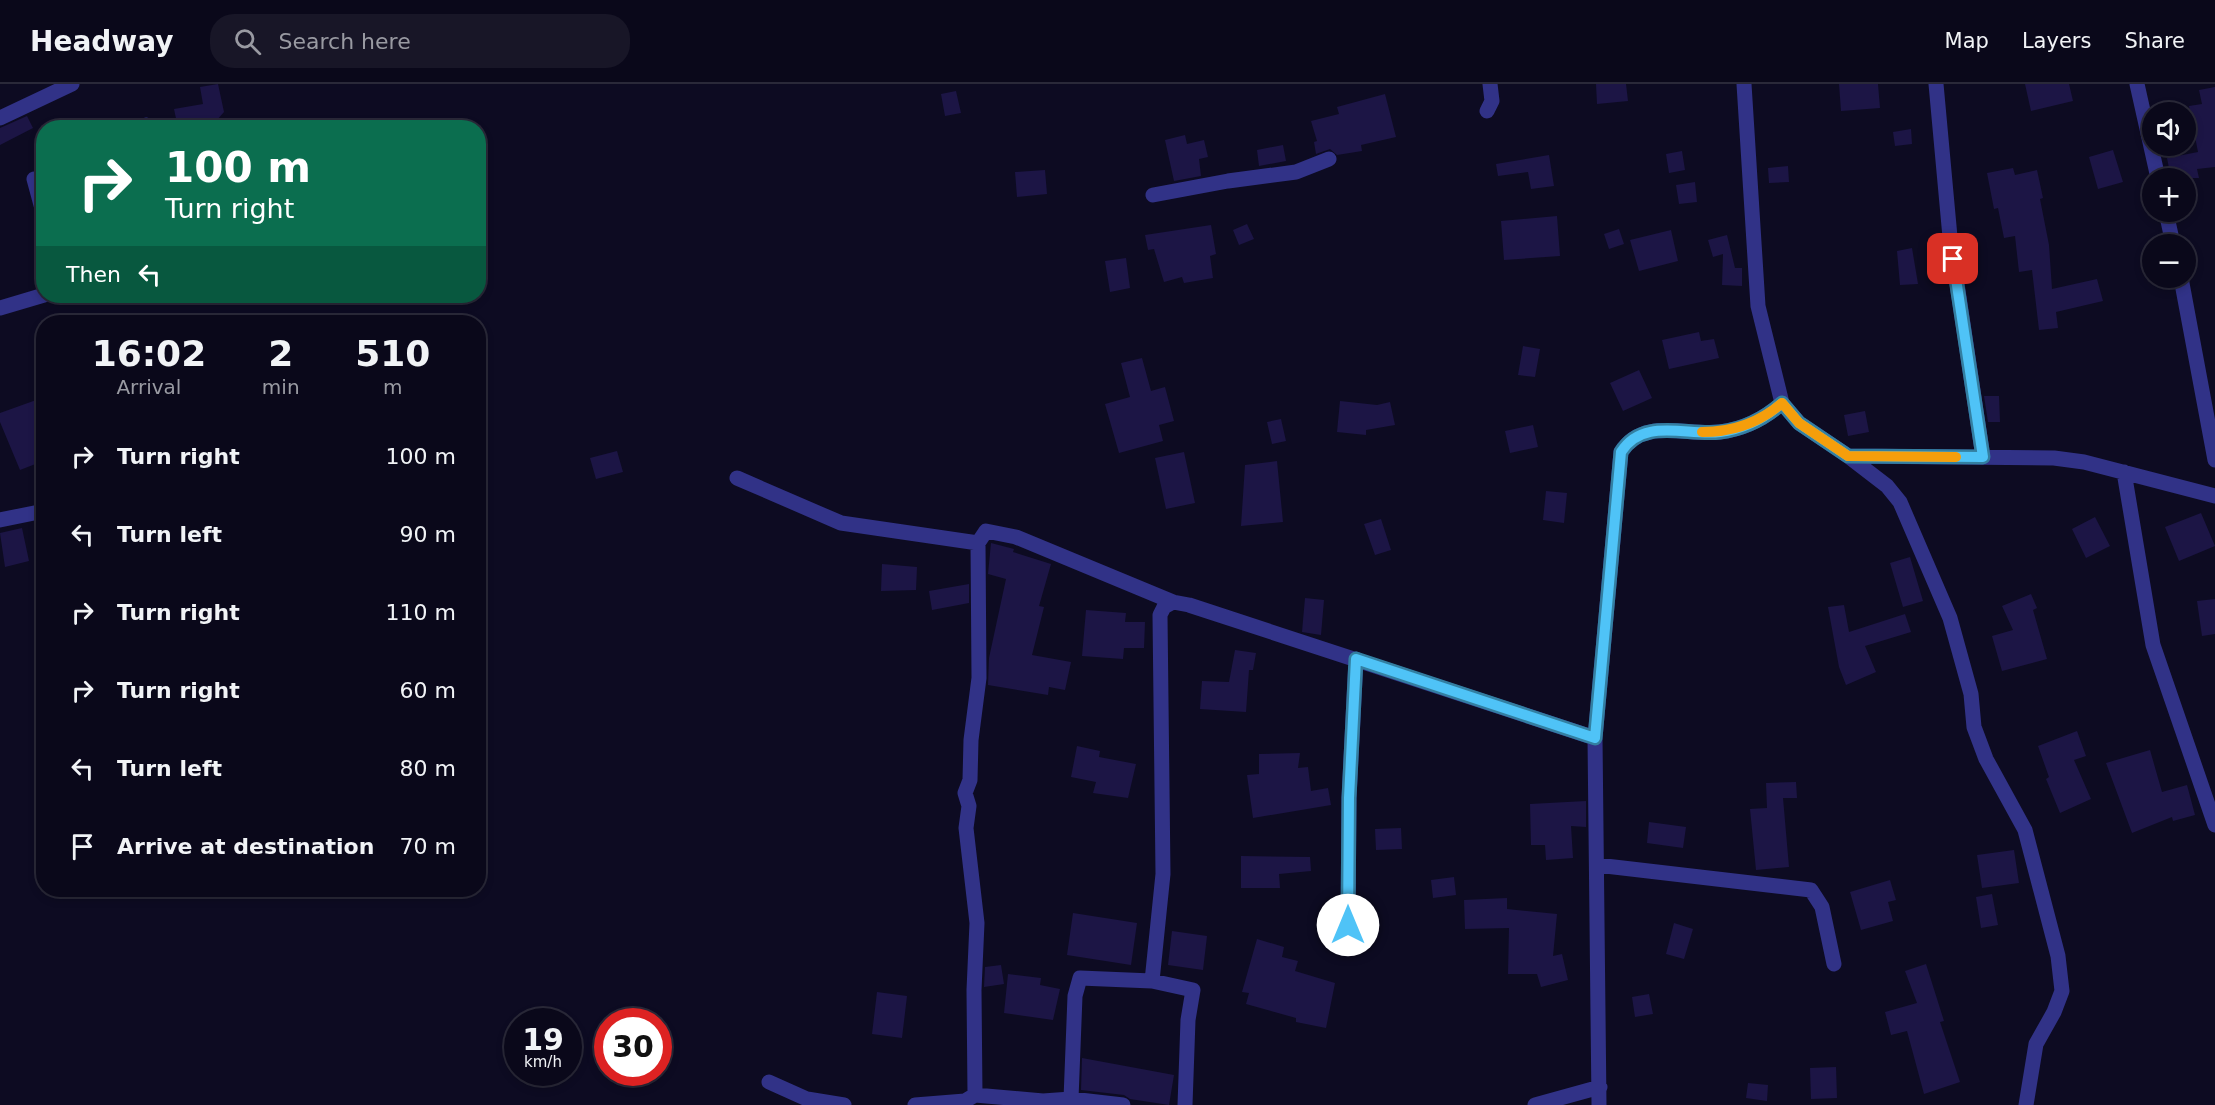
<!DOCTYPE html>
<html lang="en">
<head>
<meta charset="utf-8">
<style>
	:root { --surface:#0a081a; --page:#181627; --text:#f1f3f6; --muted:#999aa2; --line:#2a2939 }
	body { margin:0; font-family:"DejaVu Sans",sans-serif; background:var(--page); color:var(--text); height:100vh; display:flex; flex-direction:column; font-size:22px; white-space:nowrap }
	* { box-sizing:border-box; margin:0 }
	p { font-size:20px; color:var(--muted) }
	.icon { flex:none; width:33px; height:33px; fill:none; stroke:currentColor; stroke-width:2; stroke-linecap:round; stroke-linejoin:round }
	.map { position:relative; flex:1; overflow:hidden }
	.details { position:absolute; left:36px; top:231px; width:450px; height:582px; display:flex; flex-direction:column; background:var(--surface); border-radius:24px; box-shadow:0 3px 9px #0003,0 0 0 2px var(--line) }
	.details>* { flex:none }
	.hud { position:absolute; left:36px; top:36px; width:450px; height:183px; border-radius:24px; box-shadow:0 3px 9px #0003,0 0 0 2px var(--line); background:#0b6e4f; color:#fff; overflow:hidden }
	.buttons { position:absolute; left:2142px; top:18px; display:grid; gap:12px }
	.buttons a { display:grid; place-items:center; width:54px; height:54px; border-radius:50%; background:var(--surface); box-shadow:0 3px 9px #0003,0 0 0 2px var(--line); font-size:30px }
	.speed { position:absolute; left:504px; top:924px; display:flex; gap:12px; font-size:30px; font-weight:700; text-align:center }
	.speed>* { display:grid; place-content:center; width:78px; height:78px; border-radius:50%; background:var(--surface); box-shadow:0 3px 9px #0003,0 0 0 2px var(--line); line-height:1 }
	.speed small { font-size:15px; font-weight:400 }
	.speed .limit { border:9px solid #d22; background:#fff; color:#111 }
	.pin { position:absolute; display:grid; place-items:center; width:51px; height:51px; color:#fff; margin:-26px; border-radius:12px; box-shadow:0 3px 9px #0006 }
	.me { position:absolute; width:66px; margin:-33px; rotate:0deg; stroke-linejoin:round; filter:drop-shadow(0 0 4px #0008) }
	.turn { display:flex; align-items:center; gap:21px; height:126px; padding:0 30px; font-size:27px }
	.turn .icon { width:78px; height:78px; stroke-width:2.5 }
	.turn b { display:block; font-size:42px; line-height:51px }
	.then { display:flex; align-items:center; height:57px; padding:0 30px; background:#0003; gap:12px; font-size:22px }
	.eta { display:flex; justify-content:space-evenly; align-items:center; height:102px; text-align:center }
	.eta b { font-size:36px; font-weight:600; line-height:42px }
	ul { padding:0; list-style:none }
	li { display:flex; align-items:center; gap:18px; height:78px; padding:0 30px }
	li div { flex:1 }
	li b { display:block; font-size:22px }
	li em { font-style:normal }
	header { display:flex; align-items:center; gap:36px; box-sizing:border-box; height:84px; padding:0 30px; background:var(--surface); border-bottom:2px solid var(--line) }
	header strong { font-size:28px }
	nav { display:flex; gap:33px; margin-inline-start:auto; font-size:21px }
	.search { width:420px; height:54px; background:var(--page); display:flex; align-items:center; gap:15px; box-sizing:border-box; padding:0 21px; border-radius:24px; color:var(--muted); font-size:22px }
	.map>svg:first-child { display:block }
</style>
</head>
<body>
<header>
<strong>Headway</strong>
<div class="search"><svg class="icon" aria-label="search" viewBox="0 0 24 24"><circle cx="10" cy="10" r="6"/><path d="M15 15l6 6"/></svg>Search here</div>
<nav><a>Map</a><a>Layers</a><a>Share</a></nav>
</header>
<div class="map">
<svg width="2215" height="1021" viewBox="0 0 2215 1021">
	<rect width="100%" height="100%" fill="#0d0b22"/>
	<!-- building -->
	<path fill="#1c1545" d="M218 0 224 28 210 44H178L174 25 203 20 200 3Z
		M1596 0H1626L1628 17 1597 20Z
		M1839 0H1878L1880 24 1841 27Z
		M2025 0H2069L2073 17 2031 27Z
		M2215 3V83L2197 85 2199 94H2171L2167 74 2198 68 2189 22 2202 20 2199 6Z
		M956 7 961 29 945 32 941 10Z
		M1385 10 1396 53 1361 61 1362 67 1337 71 1330 65 1316 70 1314 58 1317 57 1311 37 1339 30 1337 23Z
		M27 32 33 44 0 61V44Z
		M1911 45 1912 60 1895 62 1893 48Z
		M1185 51 1187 60 1204 56 1208 73 1199 75 1201 92 1174 97 1165 56Z
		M1283 61 1286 77 1259 82 1257 66Z
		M2113 66 2123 98 2098 105 2089 73Z
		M1682 67 1685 86 1669 89 1666 70Z
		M1549 71 1554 102 1531 105 1528 88 1498 92 1496 80Z
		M1788 82 1789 98 1769 99 1768 84Z
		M2013 84 2015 91 2037 86 2043 114 2040 115 2049 161 2052 205 2097 195 2103 217 2056 228 2058 244 2039 246 2032 186 2019 188 2015 152 2004 154 1998 124 1994 125 1987 89Z
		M1045 86 1047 110 1017 113 1015 88Z
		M1695 98 1697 118 1679 120 1676 101Z
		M1557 132 1560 172 1504 176 1501 137Z
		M1247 140 1254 155 1239 161 1233 146Z
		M1211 141 1216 170 1210 172 1213 194 1184 199 1182 193 1164 198 1154 165 1148 166 1145 151Z
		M1619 145 1624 160 1609 165 1604 150Z
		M1671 146 1678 177 1639 187 1630 156Z
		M1727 151 1735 184H1742V202L1722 201 1723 170 1713 173 1708 156Z
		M1912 164 1918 200 1900 201 1897 167Z
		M1126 174 1130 204 1110 208 1105 177Z
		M1699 248 1701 257 1714 255 1719 274 1669 285 1662 256Z
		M1523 262 1540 265 1535 293 1518 291Z
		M1142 274 1151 307 1165 303 1174 337 1159 341 1163 357 1119 369 1105 320 1130 313 1121 279Z
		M1639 286 1652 314 1623 327 1610 299Z
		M1984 312H1999L2000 338H1988Z
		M39 315 44 327V364L34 368 38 379 20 386 0 338V329Z
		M1340 317 1377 321 1390 318 1395 341 1366 346V351L1337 348Z
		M1865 327 1869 348 1848 352 1844 331Z
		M1281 335 1286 357 1272 360 1267 338Z
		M1533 341 1538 363 1510 369 1505 347Z
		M617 367 623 388 596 395 590 374Z
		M1184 368 1195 419 1166 425 1155 374Z
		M1277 377 1283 438 1241 442 1245 381Z
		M1546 407 1567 409 1564 439 1543 436Z
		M2201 429 2215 462 2179 477 2165 443Z
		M2095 433 2110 462 2086 474 2072 445Z
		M1381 435 1391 466 1375 471 1364 440Z
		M22 444 29 477 5 483 0 449Z
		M991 459 1014 465 1013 468 1051 480 1039 522 1044 523 1032 571 1071 578 1065 606 1049 603 1048 611 988 601 989 574 1006 495 988 490Z
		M1910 473 1923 517 1903 523 1890 479Z
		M882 480 917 483 916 506 881 507Z
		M969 500V519L932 526 929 507Z
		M2031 510 2037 524 2033 526 2047 575 2002 587 1992 552 2013 546 2002 522Z
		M1305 514 1324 516 1321 551 1302 548Z
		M2215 515V550L2202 552 2197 517Z
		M1844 521 1849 548 1905 530 1911 548 1865 562 1876 588 1846 601 1839 583 1828 523Z
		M1086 526 1126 529 1125 538H1145L1144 564H1124L1123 575 1082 572Z
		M1235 566 1256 569 1253 586H1249L1246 628 1200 625 1202 597 1229 598Z
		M2077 647 2086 672 2074 676 2091 715 2060 729 2046 695 2049 693 2038 662Z
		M1077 662 1100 667 1099 673 1136 680 1128 714 1093 709 1096 698 1071 693Z
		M2150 666 2162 708 2187 701 2195 731 2173 737 2172 733 2132 749 2106 679Z
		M1300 669 1298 684 1308 683 1311 707 1328 704 1331 721 1253 734 1247 691 1259 690V670Z
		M1796 698 1797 714H1783L1789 783 1756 786 1750 725 1767 724 1766 699Z
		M1586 717V743L1571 742 1573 774 1546 776 1545 761H1531L1530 720Z
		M1649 738 1686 743 1683 764 1647 759Z
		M1401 744 1402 765 1376 766 1375 745Z
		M2014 766 2019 799 1982 804 1977 771Z
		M1241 772 1310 773 1311 787 1279 790 1280 804H1241Z
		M1454 793 1456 811 1433 814 1431 796Z
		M1890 796 1896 816 1888 818 1893 837 1861 846 1850 808Z
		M1992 810 1998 841 1981 844 1976 813Z
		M1507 814V825L1557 830 1553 872 1562 870 1568 896 1541 903 1537 890H1508L1509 844 1465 845 1464 816Z
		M1073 829 1137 839 1131 881 1067 871Z
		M1674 839 1693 845 1684 875 1666 870Z
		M1172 847 1207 852 1203 886 1168 881Z
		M1257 855 1284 863 1282 873 1298 877 1295 887 1335 899 1326 944 1296 938V934L1246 920 1249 909 1242 908Z
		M1926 880 1944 937 1940 938 1960 998 1924 1010 1907 947 1891 951 1885 928 1917 919 1905 887Z
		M1001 881 1004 900 984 903 985 883Z
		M1008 890 1041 894 1040 901 1060 905 1053 936 1004 929Z
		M877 908 907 912 902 954 872 950Z
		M1649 910 1653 930 1635 933 1632 913Z
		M1082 974 1174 991 1169 1021 1130 1015 1124 1011 1081 1006Z
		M1836 983 1837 1014 1811 1015 1810 984Z
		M1748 999 1768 1001 1767 1017 1746 1014Z"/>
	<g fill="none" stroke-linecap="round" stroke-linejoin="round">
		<!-- minor -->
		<path stroke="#313287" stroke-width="15" d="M1744 0 1758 222 1782 319 1799 339 1848 372 1887 402 1900 418 1950 534 1971 610 1974 643 1986 675 2025 746 2058 872 2062 907 2054 928 2036 960 2026 1021
			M1936 0 1950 153 1983 373
			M2137 0 2158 94
			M1487 27 1492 17 1490 0
			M0 34 72 0
			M146 41 147 44
			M34 95 44 132
			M1153 111 1228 97 1296 88 1329 75
			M2166 128 2173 160
			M2181 194 2215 376
			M0 224 44 211
			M1848 372 2054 374 2084 378 2215 412
			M2124 388 2153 561 2215 741
			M737 394 841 439 978 459
			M0 436 44 427
			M1597 781 1811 806 1822 823 1834 880
			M1348 841 1349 714 1356 575
			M1152 897 1193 906 1188 936 1185 1021
			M769 998 807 1015 844 1021
			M975 1011 974 906 977 839 966 744 969 722 965 709 970 696 971 656 979 594 978 459 986 447 1016 453 1173 518
			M1071 1015 1123 1021
			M915 1021 965 1017 975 1011 1043 1017 1071 1015 1075 912 1080 894 1152 897 1163 790 1160 531 1164 523 1173 518 1189 521 1595 654
			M1535 1021 1600 1003
			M1599 1021 1595 654 1621 368C1643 333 1686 352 1720 348 1743 345 1765 334 1782 319"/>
	</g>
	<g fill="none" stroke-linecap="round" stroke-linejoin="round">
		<defs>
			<path id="route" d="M1348 841 1349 714 1356 575 1595 654 1621 368C1643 333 1686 352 1720 348 1743 345 1765 334 1782 319L1799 339 1848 372 1983 373 1953 175"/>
		</defs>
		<!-- route casing -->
		<use href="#route" stroke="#337fa1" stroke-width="15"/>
		<!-- route -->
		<use href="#route" stroke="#4fc3f7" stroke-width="10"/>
		<!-- slow -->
		<path stroke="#f59e0b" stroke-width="10" d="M1702 348C1732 348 1759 339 1782 319L1799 339 1848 372 1956 373"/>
	</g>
</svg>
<div class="buttons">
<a><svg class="icon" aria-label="sound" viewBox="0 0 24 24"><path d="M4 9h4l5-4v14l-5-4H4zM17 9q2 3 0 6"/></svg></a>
<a>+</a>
<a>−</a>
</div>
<div class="speed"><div>19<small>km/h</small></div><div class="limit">30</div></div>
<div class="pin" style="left:1953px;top:175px;background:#d93025"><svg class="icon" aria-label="arrive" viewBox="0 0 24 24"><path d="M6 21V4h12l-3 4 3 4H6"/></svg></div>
<svg class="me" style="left:1348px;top:841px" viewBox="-20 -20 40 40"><circle r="19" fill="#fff"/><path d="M0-13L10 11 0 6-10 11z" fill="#4fc3f7"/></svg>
<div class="hud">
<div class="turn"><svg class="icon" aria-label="right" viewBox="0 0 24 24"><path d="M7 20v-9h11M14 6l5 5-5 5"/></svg><div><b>100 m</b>Turn right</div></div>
<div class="then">Then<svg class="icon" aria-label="left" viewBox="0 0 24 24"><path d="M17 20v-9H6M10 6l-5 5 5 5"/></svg></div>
</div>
<section class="details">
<div class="eta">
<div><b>16:02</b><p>Arrival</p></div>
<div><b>2</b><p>min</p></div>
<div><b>510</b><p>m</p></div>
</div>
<ul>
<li><svg class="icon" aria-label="right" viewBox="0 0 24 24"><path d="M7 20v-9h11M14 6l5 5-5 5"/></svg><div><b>Turn right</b></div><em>100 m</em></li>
<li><svg class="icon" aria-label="left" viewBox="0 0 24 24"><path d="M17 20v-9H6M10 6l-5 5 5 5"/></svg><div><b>Turn left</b></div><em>90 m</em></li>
<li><svg class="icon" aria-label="right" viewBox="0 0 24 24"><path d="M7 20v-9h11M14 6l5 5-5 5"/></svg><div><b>Turn right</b></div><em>110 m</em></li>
<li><svg class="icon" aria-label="right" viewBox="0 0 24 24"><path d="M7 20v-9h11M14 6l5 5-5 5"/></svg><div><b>Turn right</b></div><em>60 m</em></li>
<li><svg class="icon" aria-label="left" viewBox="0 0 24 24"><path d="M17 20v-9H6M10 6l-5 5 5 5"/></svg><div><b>Turn left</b></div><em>80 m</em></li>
<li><svg class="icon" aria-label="arrive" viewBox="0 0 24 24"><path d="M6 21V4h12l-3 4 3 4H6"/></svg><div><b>Arrive at destination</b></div><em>70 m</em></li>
</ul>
</section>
</div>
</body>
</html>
